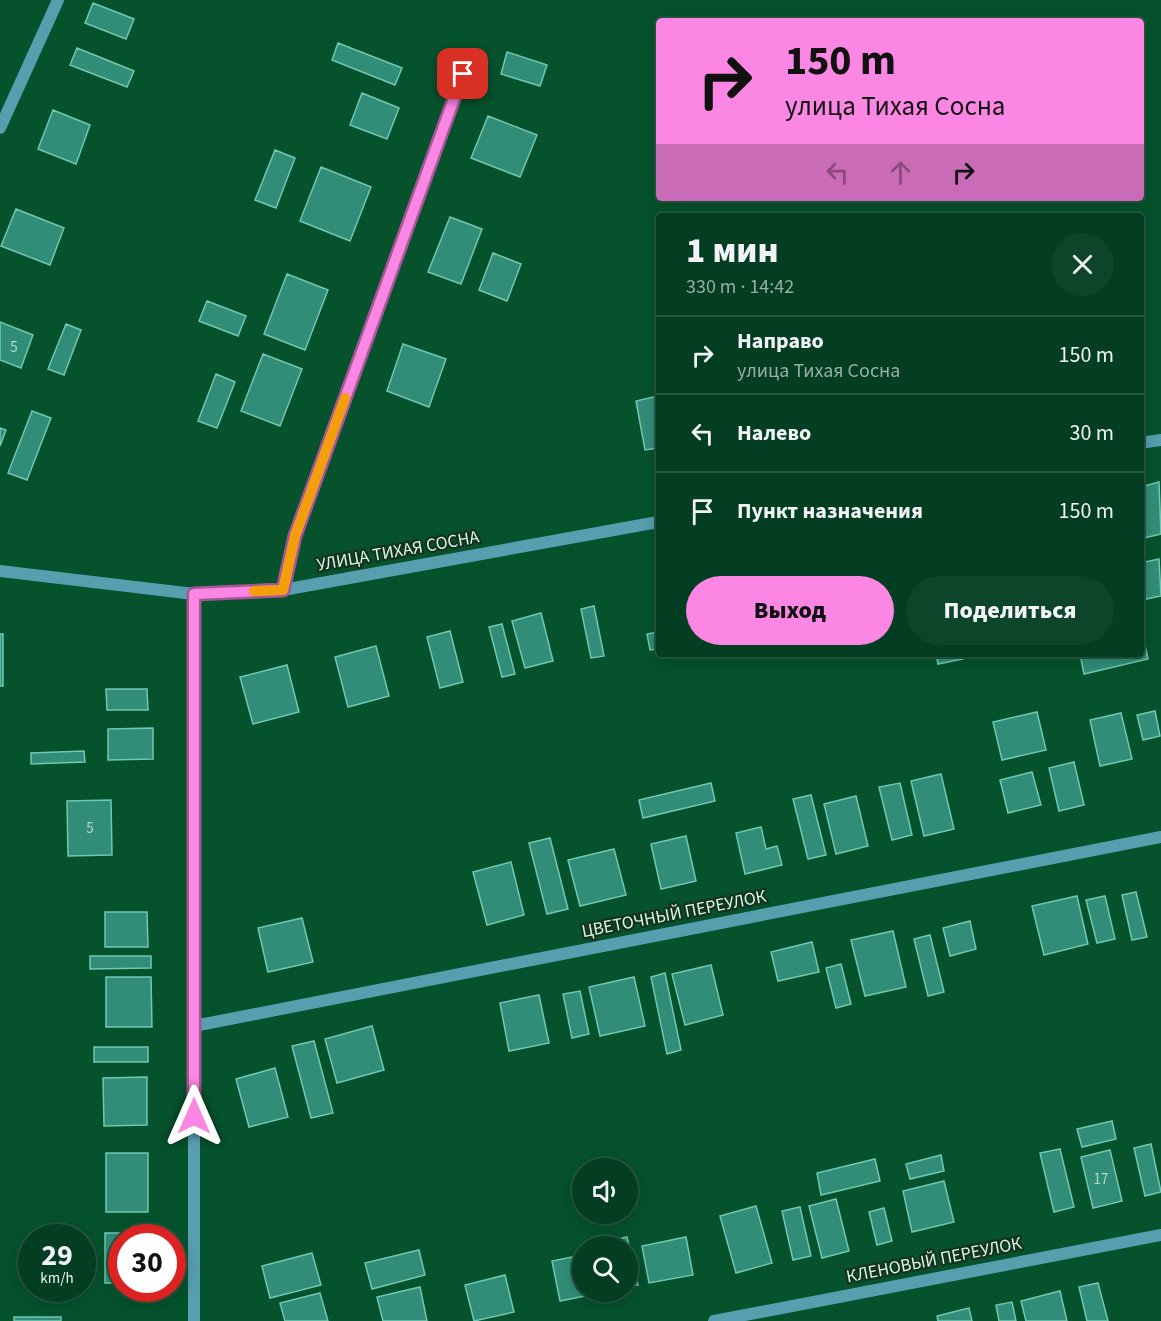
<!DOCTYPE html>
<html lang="ru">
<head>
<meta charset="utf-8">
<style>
	:root { --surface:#043e22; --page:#0d452a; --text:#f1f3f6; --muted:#97aea5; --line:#255740; --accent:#fc86e4 }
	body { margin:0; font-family:"Source Sans 3",sans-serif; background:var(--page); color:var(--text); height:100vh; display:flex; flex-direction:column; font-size:22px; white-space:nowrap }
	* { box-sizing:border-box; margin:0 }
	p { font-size:20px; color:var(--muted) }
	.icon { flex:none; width:33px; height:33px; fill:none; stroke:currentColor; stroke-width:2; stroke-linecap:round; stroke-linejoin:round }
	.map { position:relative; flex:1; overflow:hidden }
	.details { position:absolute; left:656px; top:213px; width:488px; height:444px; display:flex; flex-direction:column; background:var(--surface); border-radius:6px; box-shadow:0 3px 15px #0003,0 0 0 2px var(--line) }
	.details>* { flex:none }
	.top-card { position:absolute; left:656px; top:18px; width:488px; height:183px; border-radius:6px; box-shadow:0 3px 15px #0003,0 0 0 2px var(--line); background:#fc86e4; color:#111; overflow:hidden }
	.buttons { position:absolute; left:572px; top:1158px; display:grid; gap:12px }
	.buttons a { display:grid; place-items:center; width:66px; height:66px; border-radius:50%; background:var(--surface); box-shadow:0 3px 15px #0003,0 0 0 2px var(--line); font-size:30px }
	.speed { position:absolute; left:18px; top:1224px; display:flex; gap:12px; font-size:30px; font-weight:700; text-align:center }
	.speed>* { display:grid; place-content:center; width:78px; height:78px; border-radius:50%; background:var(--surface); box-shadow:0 3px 15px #0003,0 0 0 2px var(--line); line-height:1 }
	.speed small { font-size:15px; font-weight:400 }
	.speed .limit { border:9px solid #d22; background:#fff; color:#111 }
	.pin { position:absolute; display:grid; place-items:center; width:51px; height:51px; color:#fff; margin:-26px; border-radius:12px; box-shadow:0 3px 9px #0006 }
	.me { position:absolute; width:66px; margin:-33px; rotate:0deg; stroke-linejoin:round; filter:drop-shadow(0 0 4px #0008) }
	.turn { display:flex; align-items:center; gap:21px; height:126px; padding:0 30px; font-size:27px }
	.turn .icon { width:78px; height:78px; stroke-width:2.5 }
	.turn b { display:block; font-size:42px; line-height:51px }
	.lanes { display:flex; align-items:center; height:57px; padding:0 30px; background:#0003; justify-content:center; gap:30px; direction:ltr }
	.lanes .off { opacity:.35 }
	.round { display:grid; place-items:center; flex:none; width:63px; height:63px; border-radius:32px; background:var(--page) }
	.head { display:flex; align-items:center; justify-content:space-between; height:102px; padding:0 30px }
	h1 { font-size:36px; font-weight:800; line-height:45px }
	.primary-button { display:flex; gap:12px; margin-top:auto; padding:12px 30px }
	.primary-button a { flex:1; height:69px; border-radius:36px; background:var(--accent); color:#111; font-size:24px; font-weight:800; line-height:69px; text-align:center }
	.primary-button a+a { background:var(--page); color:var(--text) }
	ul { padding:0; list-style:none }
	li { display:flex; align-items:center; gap:18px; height:78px; padding:0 30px; border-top:2px solid var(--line) }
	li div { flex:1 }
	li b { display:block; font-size:22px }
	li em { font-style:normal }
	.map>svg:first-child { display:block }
</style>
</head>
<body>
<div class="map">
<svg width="1161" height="1321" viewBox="0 0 1161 1321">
	<rect width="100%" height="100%" fill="#05522d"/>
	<!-- building -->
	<path fill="#318d78" stroke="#6fc8b1" stroke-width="1.5" d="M93 3 134 19 126 39 85 23Z
		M338 43 402 68 395 85 332 60Z
		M77 48 134 71 127 87 70 65Z
		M507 52 547 65 540 86 501 74Z
		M362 93 399 108 387 139 350 125Z
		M53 110 90 125 76 164 38 149Z
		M488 116 537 135 520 177 471 158Z
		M275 150 295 158 276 208 255 200Z
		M321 167 371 187 350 241 300 221Z
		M16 209 64 228 50 265 1 246Z
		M450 217 482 229 461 284 428 272Z
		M493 253 521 264 507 301 479 290Z
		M287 274 328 290 305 350 264 334Z
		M207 301 246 316 238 336 199 321Z
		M0 322 33 335 21 368 0 360Z
		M66 324 81 330 64 375 48 369Z
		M403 344 446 359 429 407 387 391Z
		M263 354 302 369 280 426 241 411Z
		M216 374 235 382 217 428 198 421Z
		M658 396V448L645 450 636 401Z
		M32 411 51 418 27 480 8 473Z
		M0 428 6 430 0 446Z
		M1159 482 1161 534 1140 539V487Z
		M1159 559 1161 596 1146 599 1140 563Z
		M594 606 604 656 591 658 581 609Z
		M541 613 553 661 525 668 512 621Z
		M502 624 515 674 502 677 489 627Z
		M450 631 463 682 440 688 427 637Z
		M658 632V649L650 650 647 634Z
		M0 634H3V686H0Z
		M1143 636 1148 659 1084 674 1080 654H1140V637Z
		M376 646 389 696 348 707 335 657Z
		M936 654H962L963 659 938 664Z
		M287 665 299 712 253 724 240 677Z
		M106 689H147L148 710H107Z
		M1155 711 1160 736 1143 740 1137 715Z
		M1037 712 1046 750 1002 760 993 722Z
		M1121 713 1132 759 1100 766 1090 720Z
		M153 728V759L108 760V729Z
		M84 751 85 762 31 764V753Z
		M1074 762 1084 805 1059 811 1049 768Z
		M1032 772 1041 805 1008 813 1000 780Z
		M941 774 954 829 924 836 911 781Z
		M711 783 715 801 643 818 639 800Z
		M900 783 912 835 892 840 879 787Z
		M811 795 826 855 808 859 793 799Z
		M856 796 868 846 836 854 824 804Z
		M111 800 112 855 68 856 67 801Z
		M761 827 766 849 777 846 782 865 745 874 736 833Z
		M686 836 696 881 661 889 651 844Z
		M550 838 568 909 547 914 529 843Z
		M614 849 626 895 580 906 568 860Z
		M511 862 524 915 487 925 473 872Z
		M1136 892 1147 937 1132 940 1122 895Z
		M1077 896 1088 944 1044 955 1032 906Z
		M1105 896 1115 939 1097 943 1086 900Z
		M105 912H147L148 947H105Z
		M302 918 313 962 268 972 258 928Z
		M970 921 976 949 950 956 943 928Z
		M893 931 906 987 865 996 851 940Z
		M930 935 944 992 928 996 914 939Z
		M812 942 819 972 778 981 771 952Z
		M90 956H151V968L90 969Z
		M841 964 851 1004 836 1008 826 968Z
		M711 965 723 1015 685 1025 672 974Z
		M665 973 681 1050 667 1054 651 977Z
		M106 977H151L152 1027H106Z
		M634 977 645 1026 600 1036 589 987Z
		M580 991 589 1034 572 1038 563 994Z
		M539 995 549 1043 509 1051 500 1003Z
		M372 1026 384 1070 337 1083 325 1039Z
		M314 1041 333 1113 311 1118 292 1046Z
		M94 1047H148V1062H94Z
		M275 1068 288 1117 249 1127 236 1079Z
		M147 1077V1125L104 1126 103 1078Z
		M1112 1121 1116 1139 1082 1147 1077 1129Z
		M1151 1144 1161 1192 1145 1196 1134 1148Z
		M1060 1149 1074 1207 1054 1212 1040 1153Z
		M1110 1150 1122 1201 1093 1208 1081 1157Z
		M106 1153H148V1212H106Z
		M941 1155 944 1171 910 1179 906 1164Z
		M875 1159 880 1181 821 1195 817 1173Z
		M944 1181 954 1222 912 1232 903 1191Z
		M836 1199 849 1251 822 1258 809 1206Z
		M756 1206 772 1263 736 1273 720 1216Z
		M800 1207 811 1256 793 1260 782 1211Z
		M884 1208 892 1241 877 1245 869 1212Z
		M105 1233H142V1238H122V1283H105Z
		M627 1237 638 1285 627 1287V1246H613L611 1241Z
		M686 1237 693 1275 649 1283 642 1246Z
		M419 1250 425 1275 372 1289 365 1263Z
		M312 1253 321 1285 270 1298 262 1266Z
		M582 1255V1292H595V1294L560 1301 552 1261Z
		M505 1275 514 1312 474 1321 465 1285Z
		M1098 1283 1108 1321H1087L1079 1287Z
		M420 1287 427 1321H383L377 1297Z
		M1060 1291 1067 1321H1026L1021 1301Z
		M320 1293 328 1321H285L280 1303Z
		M1012 1302 1016 1321H999L996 1305Z
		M969 1308 972 1321H938L937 1316Z
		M14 1317H61V1321H14Z"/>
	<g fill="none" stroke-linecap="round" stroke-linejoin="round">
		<!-- minor -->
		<path stroke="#579eaf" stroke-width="12" d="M0 128 58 0
			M1140 443 1161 440
			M0 571 194 594 283 590 658 522
			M283 590 295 536 463 74
			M194 594V1321
			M194 1026 1161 837
			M714 1321 1161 1235"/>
	</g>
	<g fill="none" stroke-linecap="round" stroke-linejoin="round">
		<defs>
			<path id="route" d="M194 1116V594L283 590 295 536 463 74"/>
		</defs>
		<!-- route casing -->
		<use href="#route" stroke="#a45794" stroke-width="15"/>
		<!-- route -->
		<use href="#route" stroke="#fc86e4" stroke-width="10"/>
		<!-- slow -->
		<path stroke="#f59e0b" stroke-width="10" d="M254 591 283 590 295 536 345 398"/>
	</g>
	<g text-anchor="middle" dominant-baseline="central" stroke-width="4.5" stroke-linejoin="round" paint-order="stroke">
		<!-- number labels -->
		<g font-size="15" fill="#adddc7">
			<text x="14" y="347">5</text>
			<text x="90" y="828">5</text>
			<text x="1101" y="1179">17</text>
		</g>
		<!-- street labels -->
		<g font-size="18" fill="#d6f8e1" stroke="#153120">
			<text transform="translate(398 551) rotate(-10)">УЛИЦА ТИХАЯ СОСНА</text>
			<text transform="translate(674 914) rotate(-11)">ЦВЕТОЧНЫЙ ПЕРЕУЛОК</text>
			<text transform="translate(934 1260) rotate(-11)">КЛЕНОВЫЙ ПЕРЕУЛОК</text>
		</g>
	</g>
</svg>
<div class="buttons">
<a><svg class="icon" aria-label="sound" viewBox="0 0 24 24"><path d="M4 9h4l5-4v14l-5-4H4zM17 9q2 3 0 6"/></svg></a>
<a><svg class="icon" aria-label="search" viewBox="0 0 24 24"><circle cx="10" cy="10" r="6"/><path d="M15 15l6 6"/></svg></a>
</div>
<div class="speed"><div>29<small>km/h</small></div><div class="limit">30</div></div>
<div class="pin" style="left:463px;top:74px;background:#d93025"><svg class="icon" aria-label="arrive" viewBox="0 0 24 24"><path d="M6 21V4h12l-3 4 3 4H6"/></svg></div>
<svg class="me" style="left:194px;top:1116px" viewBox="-20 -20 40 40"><path d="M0-17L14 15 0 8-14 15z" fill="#fc86e4" stroke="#fff" stroke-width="4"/></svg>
<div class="top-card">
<div class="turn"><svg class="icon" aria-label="right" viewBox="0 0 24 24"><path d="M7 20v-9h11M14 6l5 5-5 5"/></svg><div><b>150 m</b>улица Тихая Сосна</div></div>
<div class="lanes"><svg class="icon off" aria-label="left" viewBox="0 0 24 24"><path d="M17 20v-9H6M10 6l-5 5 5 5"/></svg><svg class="icon off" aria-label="ahead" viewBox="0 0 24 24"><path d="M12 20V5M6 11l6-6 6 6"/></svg><svg class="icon" aria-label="right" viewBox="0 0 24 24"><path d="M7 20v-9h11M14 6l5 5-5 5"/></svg></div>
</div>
<section class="details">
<div class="head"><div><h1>1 мин</h1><p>330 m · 14:42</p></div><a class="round"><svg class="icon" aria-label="close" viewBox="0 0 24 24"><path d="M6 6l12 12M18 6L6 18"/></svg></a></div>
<ul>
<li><svg class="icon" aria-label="right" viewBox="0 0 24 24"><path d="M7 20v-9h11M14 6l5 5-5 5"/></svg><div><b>Направо</b><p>улица Тихая Сосна</p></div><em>150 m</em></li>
<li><svg class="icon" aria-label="left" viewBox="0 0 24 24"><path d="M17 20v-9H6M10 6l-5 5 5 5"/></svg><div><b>Налево</b></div><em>30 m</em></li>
<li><svg class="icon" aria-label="arrive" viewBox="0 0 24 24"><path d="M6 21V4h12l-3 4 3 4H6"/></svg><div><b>Пункт назначения</b></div><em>150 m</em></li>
</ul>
<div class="primary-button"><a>Выход</a><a>Поделиться</a></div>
</section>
</div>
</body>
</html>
